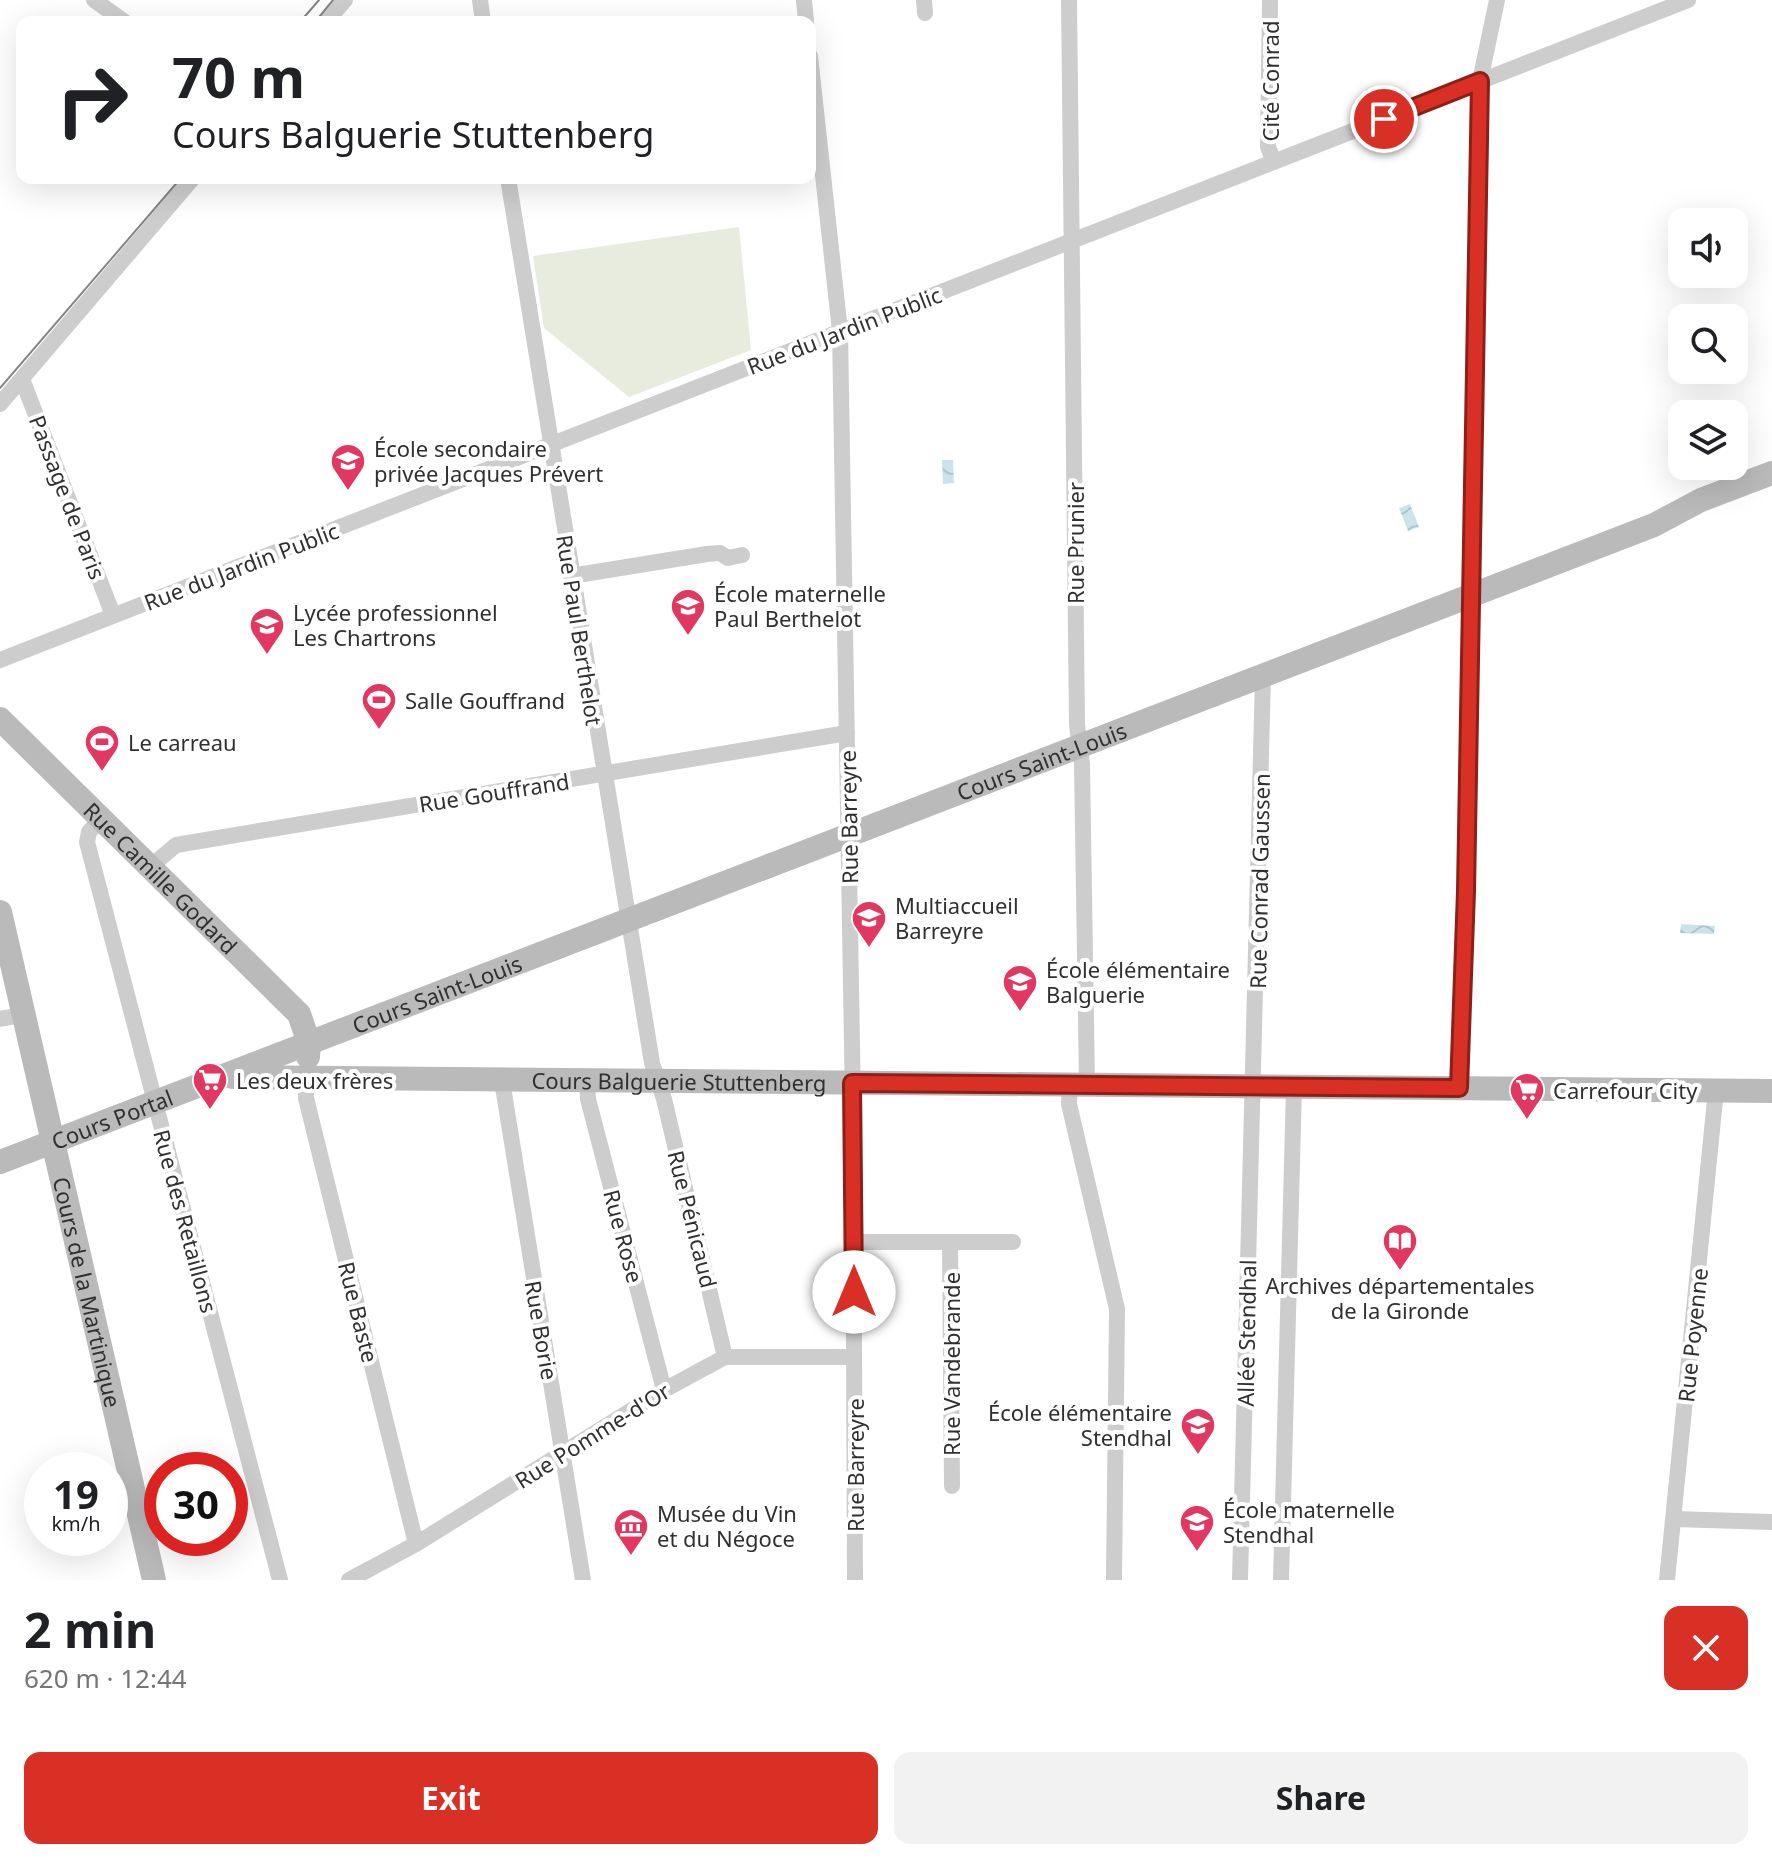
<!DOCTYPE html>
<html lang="en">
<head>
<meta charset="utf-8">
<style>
	:root { --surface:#fff; --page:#f2f2f2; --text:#202124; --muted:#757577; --accent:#d93025 }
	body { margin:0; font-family:"Noto Sans",sans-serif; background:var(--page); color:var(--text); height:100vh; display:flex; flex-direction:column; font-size:30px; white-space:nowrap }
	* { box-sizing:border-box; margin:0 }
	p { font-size:26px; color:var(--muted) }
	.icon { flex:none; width:44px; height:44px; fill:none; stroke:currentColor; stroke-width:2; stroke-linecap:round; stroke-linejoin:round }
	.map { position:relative; height:1580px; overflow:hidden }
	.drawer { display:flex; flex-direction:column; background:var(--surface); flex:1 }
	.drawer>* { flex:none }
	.hud { position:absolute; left:16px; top:16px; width:800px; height:168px; border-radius:16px; box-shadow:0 8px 32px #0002; background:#fff; color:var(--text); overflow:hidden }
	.buttons { position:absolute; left:1668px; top:208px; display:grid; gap:16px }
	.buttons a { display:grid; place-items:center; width:80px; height:80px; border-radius:16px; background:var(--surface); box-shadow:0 8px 32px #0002; font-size:40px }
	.speed { position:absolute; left:24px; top:1452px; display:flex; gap:16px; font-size:40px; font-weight:700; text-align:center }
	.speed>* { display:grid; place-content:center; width:104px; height:104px; border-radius:50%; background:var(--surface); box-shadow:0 8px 32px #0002; line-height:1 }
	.speed small { font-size:20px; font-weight:400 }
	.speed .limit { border:12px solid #d22; background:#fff; color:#111 }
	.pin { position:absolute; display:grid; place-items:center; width:68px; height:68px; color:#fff; margin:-34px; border:4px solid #fff; border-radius:50%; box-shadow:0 2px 8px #0007 }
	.me { position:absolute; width:88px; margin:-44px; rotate:0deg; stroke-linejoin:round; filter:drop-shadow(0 0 6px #0008) }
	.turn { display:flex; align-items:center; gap:28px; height:168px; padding:0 24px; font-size:36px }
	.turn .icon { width:104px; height:104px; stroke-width:2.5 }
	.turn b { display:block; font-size:56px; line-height:68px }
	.round { display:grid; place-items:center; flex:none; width:84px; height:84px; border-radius:16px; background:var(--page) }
	.head { display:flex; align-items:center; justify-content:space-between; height:136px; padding:0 24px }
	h1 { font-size:48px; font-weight:700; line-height:60px }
	.primary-button { display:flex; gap:16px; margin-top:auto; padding:16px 24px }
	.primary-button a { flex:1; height:92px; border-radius:16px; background:var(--accent); color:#fff; font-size:32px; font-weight:700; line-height:92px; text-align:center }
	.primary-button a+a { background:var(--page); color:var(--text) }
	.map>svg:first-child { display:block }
</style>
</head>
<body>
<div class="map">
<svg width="1772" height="1580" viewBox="0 0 1772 1580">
	<defs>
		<pattern id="water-waves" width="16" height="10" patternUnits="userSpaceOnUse" patternTransform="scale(2)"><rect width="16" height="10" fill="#cbe4ec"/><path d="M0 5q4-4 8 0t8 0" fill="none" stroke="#afc4cb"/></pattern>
	</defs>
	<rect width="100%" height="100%" fill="#fff"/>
	<!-- park -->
	<path fill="#e8ecde" d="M739 227 751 350 629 397 544 328 533 256Z"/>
	<!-- water -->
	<path fill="url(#water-waves)" d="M942 460H953L954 483 943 484Z
		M1410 504 1419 527 1408 531 1399 508Z
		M1681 924 1715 926 1714 934 1680 933Z"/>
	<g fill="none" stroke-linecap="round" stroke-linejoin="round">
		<!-- street -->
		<path stroke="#cdcdcd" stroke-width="16" d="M94 0 125 22
			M480 0 483 22
			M804 0 806 22
			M924 0 925 13
			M1069 0 1077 725 1082 764 1087 1085
			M1270 0 1268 147 1274 162
			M326 22 345 0
			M810 56 840 331 853 1105 855 1580
			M508 178 652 1063 664 1099 725 1357
			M22 379 113 615
			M0 404 193 178
			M571 576 707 554 720 553 728 558 742 555
			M0 660 1688 0
			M101 819 89 832 87 842 280 1580
			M150 867 176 845 847 733
			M0 1019 22 1015
			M306 1079V1098L416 1544
			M502 1081 583 1580
			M587 1081 588 1099 664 1390
			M1070 1085 1069 1104 1117 1309 1114 1580
			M1459 1088 1466 891 1480 81 1497 0
			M854 1242H1013
			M950 1242 952 1486
			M1674 1519 1772 1522
			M349 1580 416 1544 664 1390 725 1357H854
			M1240 1580 1263 675
			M1281 1580 1294 1087
			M1667 1580 1716 1090"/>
		<!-- secondary -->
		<g stroke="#bababa" stroke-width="24">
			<path id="s1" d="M0 719 299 1014 309 1043 308 1057"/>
			<path id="s2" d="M0 912 154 1580"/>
			<path id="s3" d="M233 1077 1772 1091"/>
			<path id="s4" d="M0 1162 1654 525 1701 500 1772 473"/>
		</g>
		<!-- tram -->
		<path stroke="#858585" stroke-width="2" d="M300 22 319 0
			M315 22 333 0
			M0 388 181 178"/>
	</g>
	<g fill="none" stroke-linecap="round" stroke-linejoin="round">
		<defs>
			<path id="route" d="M854 1292 852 1083 1459 1088 1466 891 1480 81 1384 119"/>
		</defs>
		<!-- route casing -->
		<use href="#route" stroke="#8d1f18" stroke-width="20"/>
		<!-- route -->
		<use href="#route" stroke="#d93025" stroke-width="14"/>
	</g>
	<!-- icons -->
	<defs>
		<symbol id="school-pin" viewBox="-11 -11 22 30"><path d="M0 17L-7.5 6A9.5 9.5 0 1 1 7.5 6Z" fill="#e23760" stroke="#fff"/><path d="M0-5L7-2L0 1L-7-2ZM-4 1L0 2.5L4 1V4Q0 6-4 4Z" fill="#fff"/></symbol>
		<symbol id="stadium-pin" viewBox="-11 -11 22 30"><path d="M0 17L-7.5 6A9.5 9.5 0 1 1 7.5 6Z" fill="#e23760" stroke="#fff"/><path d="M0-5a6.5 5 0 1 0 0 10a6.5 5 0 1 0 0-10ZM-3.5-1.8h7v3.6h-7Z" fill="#fff"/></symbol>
		<symbol id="supermarket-pin" viewBox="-11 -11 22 30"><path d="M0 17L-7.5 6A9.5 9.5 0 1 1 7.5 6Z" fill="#e23760" stroke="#fff"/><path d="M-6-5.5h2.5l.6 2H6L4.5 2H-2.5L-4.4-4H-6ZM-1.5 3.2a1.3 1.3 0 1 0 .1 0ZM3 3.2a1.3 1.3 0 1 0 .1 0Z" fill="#fff"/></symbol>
		<symbol id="library-pin" viewBox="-11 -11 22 30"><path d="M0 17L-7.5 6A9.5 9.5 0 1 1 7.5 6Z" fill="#e23760" stroke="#fff"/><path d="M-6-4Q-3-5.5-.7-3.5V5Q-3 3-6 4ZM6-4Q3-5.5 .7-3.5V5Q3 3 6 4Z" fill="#fff"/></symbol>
		<symbol id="museum-pin" viewBox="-11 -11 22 30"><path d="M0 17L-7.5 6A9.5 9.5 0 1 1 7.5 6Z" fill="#e23760" stroke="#fff"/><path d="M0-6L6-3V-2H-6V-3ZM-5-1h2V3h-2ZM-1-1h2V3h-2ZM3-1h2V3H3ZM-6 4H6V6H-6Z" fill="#fff"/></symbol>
	</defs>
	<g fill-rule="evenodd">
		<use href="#school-pin" x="328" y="441" width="40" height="54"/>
		<use href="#school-pin" x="668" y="586" width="40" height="54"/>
		<use href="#school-pin" x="247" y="605" width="40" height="54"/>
		<use href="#stadium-pin" x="359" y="680" width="40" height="54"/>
		<use href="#stadium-pin" x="82" y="722" width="40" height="54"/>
		<use href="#school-pin" x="849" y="898" width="40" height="54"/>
		<use href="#school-pin" x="1000" y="962" width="40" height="54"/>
		<use href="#supermarket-pin" x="190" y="1060" width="40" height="54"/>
		<use href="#supermarket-pin" x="1507" y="1070" width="40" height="54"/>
		<use href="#library-pin" x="1380" y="1221" width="40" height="54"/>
		<use href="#school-pin" x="1178" y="1405" width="40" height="54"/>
		<use href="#school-pin" x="1177" y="1502" width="40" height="54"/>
		<use href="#museum-pin" x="611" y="1506" width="40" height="54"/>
	</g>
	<g text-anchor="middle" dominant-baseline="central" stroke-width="8" stroke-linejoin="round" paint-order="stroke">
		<!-- street labels -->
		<g font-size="22" fill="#303030" stroke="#fff">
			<text transform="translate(1270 81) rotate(-90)">Cité Conrad</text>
			<text transform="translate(844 330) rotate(-21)">Rue du Jardin Public</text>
			<text transform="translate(68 497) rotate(69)">Passage de Paris</text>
			<text transform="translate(1075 543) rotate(-90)">Rue Prunier</text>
			<text transform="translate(241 566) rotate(-21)">Rue du Jardin Public</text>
			<text transform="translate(580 630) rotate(81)">Rue Paul Berthelot</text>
			<text stroke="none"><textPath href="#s4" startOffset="1116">Cours Saint-Louis</textPath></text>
			<text transform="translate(494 792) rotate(-9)">Rue Gouffrand</text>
			<text transform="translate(848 817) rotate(-91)">Rue Barreyre</text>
			<text stroke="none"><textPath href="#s1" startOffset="226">Rue Camille Godard</textPath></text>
			<text transform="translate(1259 881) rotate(-89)">Rue Conrad Gaussen</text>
			<text stroke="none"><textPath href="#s4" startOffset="468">Cours Saint-Louis</textPath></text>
			<text stroke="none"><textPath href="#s3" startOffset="446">Cours Balguerie Stuttenberg</textPath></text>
			<text stroke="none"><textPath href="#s4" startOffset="120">Cours Portal</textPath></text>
			<text transform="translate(693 1219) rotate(76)">Rue Pénicaud</text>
			<text transform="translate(186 1221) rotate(75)">Rue des Retaillons</text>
			<text transform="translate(624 1236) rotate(75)">Rue Rose</text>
			<text stroke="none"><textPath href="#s2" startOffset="390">Cours de la Martinique</textPath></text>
			<text transform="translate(359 1312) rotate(76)">Rue Baste</text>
			<text transform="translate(542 1330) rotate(80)">Rue Borie</text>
			<text transform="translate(1246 1333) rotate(-89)">Allée Stendhal</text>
			<text transform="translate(1692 1335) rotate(-84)">Rue Poyenne</text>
			<text transform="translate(951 1364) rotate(-90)">Rue Vandebrande</text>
			<text transform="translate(592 1435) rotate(-32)">Rue Pomme-d'Or</text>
			<text transform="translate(855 1465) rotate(-90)">Rue Barreyre</text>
		</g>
		<!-- poi labels -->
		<g font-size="22" fill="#303030" stroke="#fff" text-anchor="start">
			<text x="374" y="448">École secondaire<tspan x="374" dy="25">privée Jacques Prévert</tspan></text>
			<text x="714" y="593">École maternelle<tspan x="714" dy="25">Paul Berthelot</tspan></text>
			<text x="293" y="612">Lycée professionnel<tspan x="293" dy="25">Les Chartrons</tspan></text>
			<text x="405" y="700">Salle Gouffrand</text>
			<text x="128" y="742">Le carreau</text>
			<text x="895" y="905">Multiaccueil<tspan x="895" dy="25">Barreyre</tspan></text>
			<text x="1046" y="969">École élémentaire<tspan x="1046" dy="25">Balguerie</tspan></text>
			<text x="236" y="1080">Les deux frères</text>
			<text x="1553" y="1090">Carrefour City</text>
			<text x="1400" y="1285" text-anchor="middle">Archives départementales<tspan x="1400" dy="25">de la Gironde</tspan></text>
			<text x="1172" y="1412" text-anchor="end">École élémentaire<tspan x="1172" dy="25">Stendhal</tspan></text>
			<text x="1223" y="1509">École maternelle<tspan x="1223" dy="25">Stendhal</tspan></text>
			<text x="657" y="1513">Musée du Vin<tspan x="657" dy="25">et du Négoce</tspan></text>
		</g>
	</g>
</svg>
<div class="buttons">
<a><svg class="icon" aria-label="sound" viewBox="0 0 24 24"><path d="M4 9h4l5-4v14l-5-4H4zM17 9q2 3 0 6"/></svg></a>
<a><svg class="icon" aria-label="search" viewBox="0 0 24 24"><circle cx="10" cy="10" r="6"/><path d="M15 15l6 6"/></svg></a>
<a><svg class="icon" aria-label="layers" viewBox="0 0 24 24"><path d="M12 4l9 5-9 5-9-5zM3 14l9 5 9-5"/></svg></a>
</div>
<div class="speed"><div>19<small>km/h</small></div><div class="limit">30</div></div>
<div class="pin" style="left:1384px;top:119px;background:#d93025"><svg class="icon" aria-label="arrive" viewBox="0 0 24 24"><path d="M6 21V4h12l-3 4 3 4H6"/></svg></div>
<svg class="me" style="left:854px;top:1292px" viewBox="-20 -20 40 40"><circle r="19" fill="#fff"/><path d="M0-13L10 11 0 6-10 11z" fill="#d93025"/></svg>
<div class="hud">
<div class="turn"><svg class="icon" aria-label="right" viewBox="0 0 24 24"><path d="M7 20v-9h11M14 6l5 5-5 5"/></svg><div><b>70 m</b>Cours Balguerie Stuttenberg</div></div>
</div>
</div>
<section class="drawer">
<div class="head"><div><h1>2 min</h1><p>620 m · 12:44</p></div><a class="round" style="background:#d93025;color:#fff"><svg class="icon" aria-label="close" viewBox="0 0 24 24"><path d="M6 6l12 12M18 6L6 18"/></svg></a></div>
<div class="primary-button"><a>Exit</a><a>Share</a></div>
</section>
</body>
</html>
